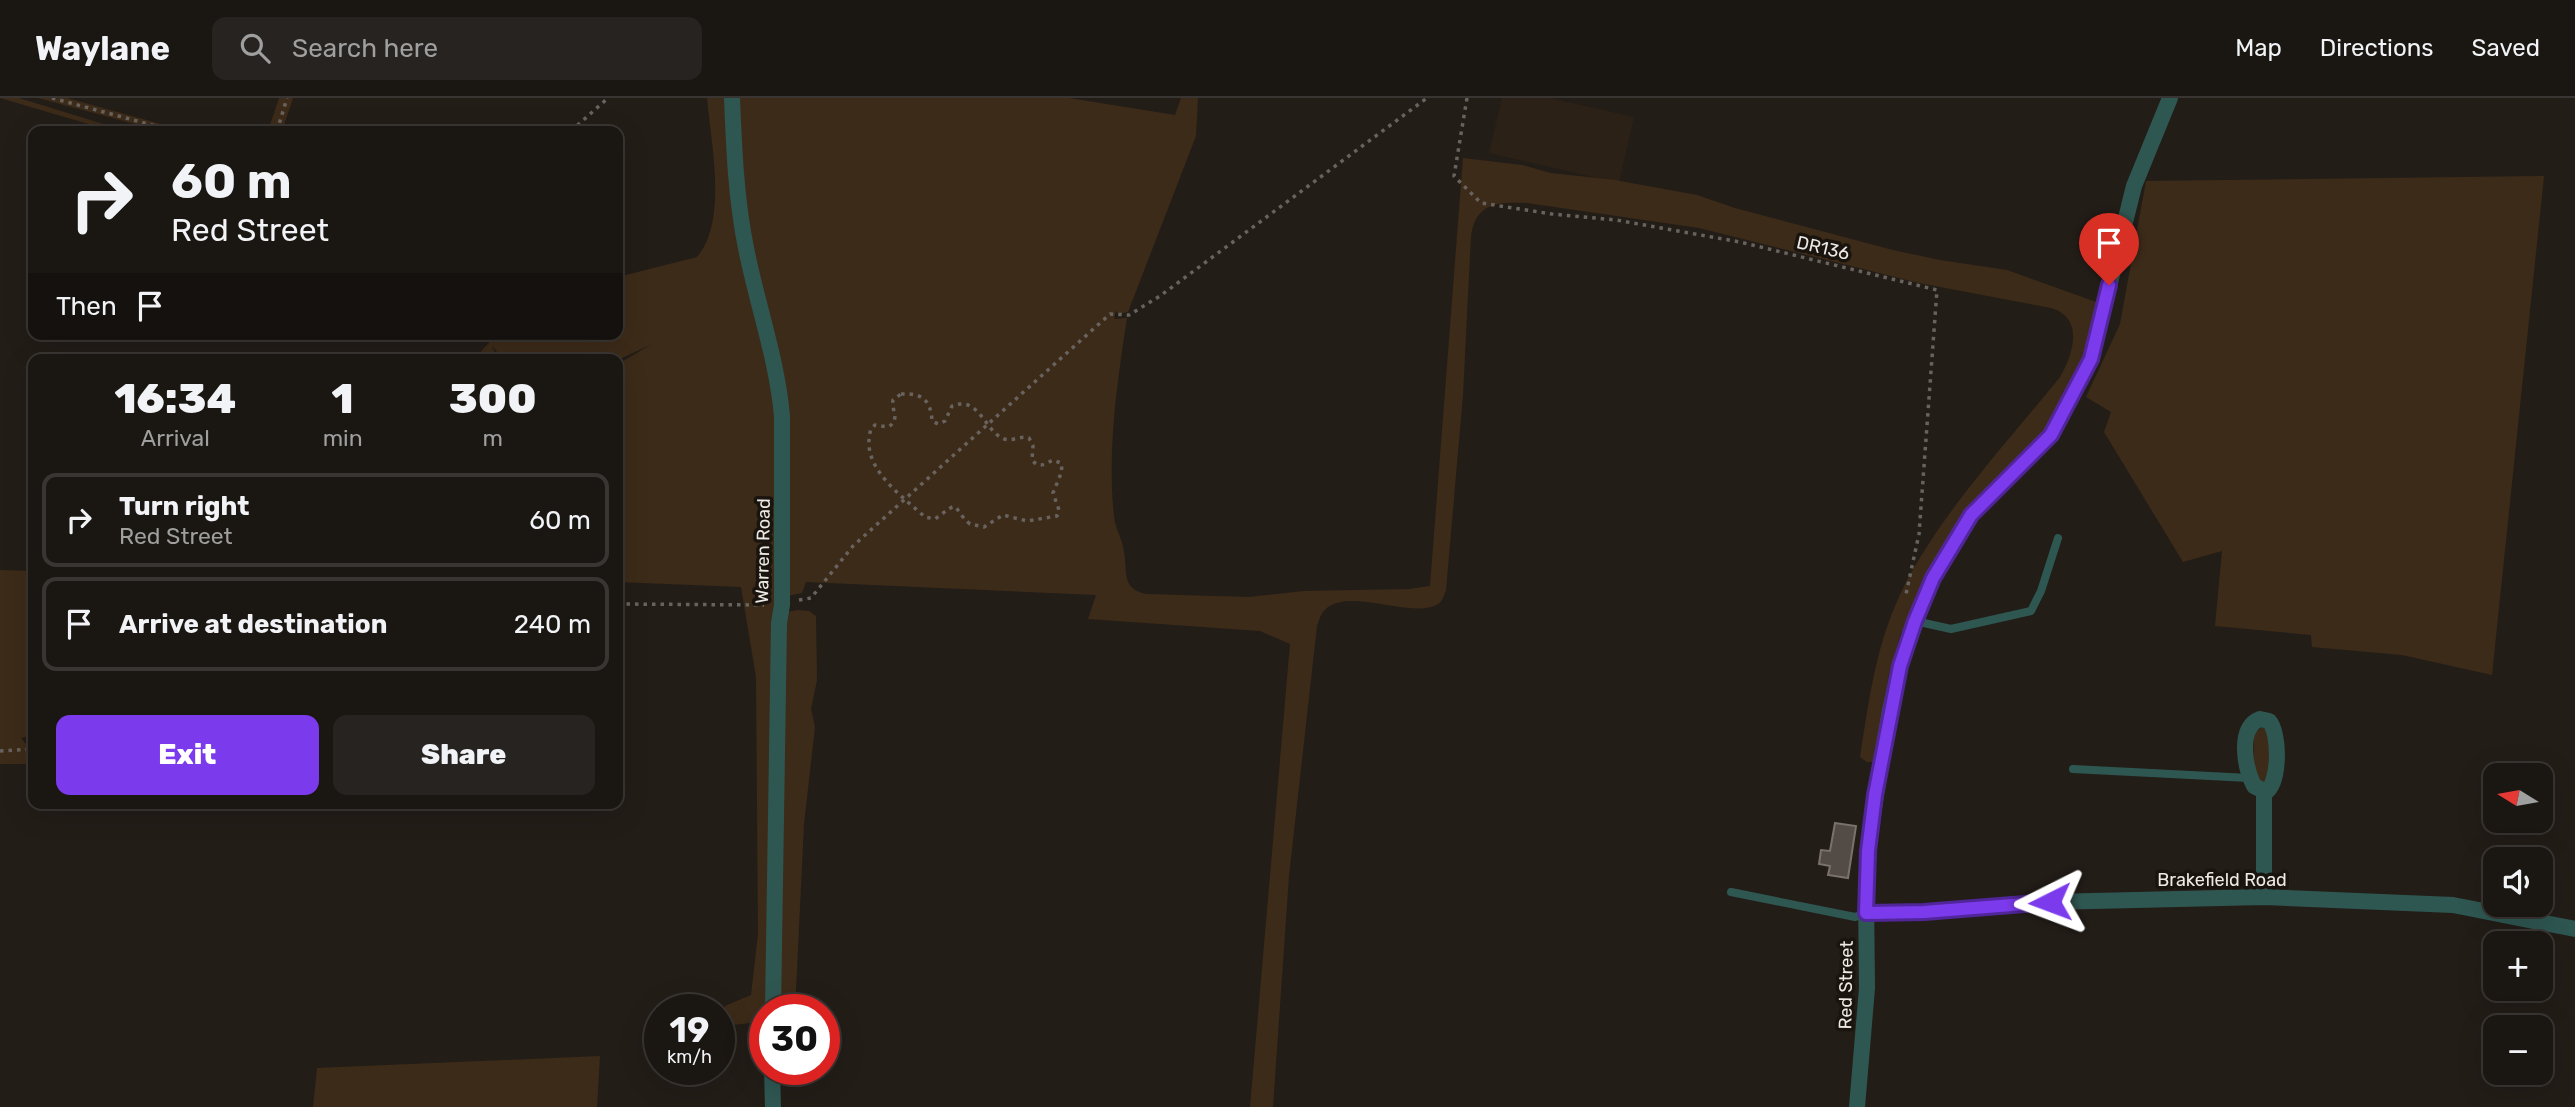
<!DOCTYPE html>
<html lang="en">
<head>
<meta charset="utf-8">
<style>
	:root { --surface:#1a1612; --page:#272320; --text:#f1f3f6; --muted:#9f9f9f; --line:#383532; --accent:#7c3aed }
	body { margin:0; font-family:Rubik,sans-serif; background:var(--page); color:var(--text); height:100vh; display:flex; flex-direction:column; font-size:26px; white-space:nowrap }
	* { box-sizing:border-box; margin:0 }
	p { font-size:23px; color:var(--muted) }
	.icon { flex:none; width:38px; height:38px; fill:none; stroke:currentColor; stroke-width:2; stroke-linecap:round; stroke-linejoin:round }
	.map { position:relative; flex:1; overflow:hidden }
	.side { position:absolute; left:28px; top:256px; width:595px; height:455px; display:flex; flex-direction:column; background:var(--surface); border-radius:14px; box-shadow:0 7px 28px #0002,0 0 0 2px var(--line) }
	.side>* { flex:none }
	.hud { position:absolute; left:28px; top:28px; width:595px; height:214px; border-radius:14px; box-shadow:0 7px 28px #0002,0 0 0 2px var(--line); background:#1a1612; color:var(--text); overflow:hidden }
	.needle { width:46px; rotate:281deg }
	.tools { position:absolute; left:2483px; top:665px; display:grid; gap:14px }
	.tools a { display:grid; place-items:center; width:70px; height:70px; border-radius:14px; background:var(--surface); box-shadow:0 7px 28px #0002,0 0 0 2px var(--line); font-size:35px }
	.speed { position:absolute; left:644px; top:896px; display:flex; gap:14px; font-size:35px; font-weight:700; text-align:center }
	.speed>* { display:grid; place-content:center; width:91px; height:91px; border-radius:50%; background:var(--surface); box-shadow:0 7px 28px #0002,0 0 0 2px var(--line); line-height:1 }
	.speed small { font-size:18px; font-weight:400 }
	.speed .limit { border:10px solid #d22; background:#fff; color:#111 }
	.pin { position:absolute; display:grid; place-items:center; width:60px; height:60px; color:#fff; margin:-72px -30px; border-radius:50% 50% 50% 0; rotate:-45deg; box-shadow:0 0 7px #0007 }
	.pin .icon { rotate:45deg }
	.me { position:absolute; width:77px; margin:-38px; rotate:267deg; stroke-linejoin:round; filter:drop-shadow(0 0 5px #0008) }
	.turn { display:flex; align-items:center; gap:24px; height:147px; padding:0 28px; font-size:32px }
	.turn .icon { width:91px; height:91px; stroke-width:2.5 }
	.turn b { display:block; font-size:49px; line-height:60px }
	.then { display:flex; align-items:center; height:66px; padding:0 28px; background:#0003; gap:14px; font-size:26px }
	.eta { display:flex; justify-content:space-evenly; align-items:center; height:119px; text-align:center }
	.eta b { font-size:42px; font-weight:800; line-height:49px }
	.cta { display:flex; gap:14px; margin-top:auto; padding:14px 28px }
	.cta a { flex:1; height:80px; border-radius:14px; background:var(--accent); color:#fff; font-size:28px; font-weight:800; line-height:80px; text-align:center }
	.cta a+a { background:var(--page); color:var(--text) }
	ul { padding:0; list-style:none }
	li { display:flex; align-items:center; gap:21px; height:94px; margin:0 14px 10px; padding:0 14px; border:4px solid var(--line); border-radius:14px }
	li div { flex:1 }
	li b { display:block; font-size:26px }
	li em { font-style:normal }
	header { display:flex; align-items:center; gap:42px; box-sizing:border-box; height:98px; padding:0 35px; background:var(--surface); border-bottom:2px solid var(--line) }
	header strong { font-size:33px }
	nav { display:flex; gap:38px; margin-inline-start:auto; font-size:24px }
	.search { width:490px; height:63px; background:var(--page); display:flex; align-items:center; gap:18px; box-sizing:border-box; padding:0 24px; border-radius:14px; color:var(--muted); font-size:26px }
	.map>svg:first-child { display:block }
</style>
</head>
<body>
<header>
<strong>Waylane</strong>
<div class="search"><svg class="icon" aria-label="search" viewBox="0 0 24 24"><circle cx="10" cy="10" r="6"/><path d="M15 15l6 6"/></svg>Search here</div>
<nav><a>Map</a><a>Directions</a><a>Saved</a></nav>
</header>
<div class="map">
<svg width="2575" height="1009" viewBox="0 0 2575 1009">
	<rect width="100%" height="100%" fill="#231d18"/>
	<!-- built -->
	<path fill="#2c2117" d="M1502 0H1550L1634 19 1619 85 1489 55Z"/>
	<!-- green -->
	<path fill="#3d2b19" d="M0 0H19L126 33H112Z
		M38 0H67L186 33H161Z
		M279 0H293L282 33H268Z
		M707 0H727L777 299 780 337 767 912H765V923L725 928V908L751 897 758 836 756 579 741 489 618 484V266L652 246 618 262 503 261 492 248 498 261H474L497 236H618V179L697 159C728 123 711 45 707 0Z
		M737 0H1069L1175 17 1181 0H1198L1196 38 1128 214 1119 216 1116 213 1114 221 1127 220C1117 285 1107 353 1114 418 1115 430 1121 438 1123 449 1129 472 1119 490 1146 496L1249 499 1304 493 1409 491 1430 488 1463 60 1522 67 1551 75 1615 82 1697 97 1735 110 1893 152 1940 162 2007 172 2099 205 2094 248 2051 329 1950 443 1918 499 1900 538 1889 576 1875 664H1867L1860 659C1868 608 1875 555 1895 508 1927 430 2007 345 2060 279 2073 256 2085 220 2051 210L1919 185 1699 130 1527 105C1498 104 1476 104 1471 138L1463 297 1446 492C1444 497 1443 503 1438 506 1412 522 1345 487 1324 513 1320 517 1319 523 1317 528L1289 778 1273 1009H1250L1290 546 1260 533 1088 521 1096 497 806 484 802 495 787 498 786 311 749 146Z
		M2544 78 2492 577 2402 557 2312 549 2311 537 2215 528 2222 453 2183 464 2104 334 2111 314 2086 299 2120 226 2146 83Z
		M0 472 33 473V637L21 640 33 654V666H0Z
		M797 512 809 513 816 518 817 582 811 611 815 629 804 726 795 912H777L786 522 788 514Z
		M2263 629 2270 636 2268 685 2262 686 2253 674 2254 635Z
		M600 958 597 1009H313L317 970Z"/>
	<!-- building -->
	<path fill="#534c46" stroke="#79716a" stroke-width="2" d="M1835 725 1856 728 1848 780 1828 777 1830 768 1819 766 1821 752 1830 753Z"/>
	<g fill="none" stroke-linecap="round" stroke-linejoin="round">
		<!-- path -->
		<path stroke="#68635e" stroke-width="3.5" stroke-dasharray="3.5 5" stroke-linecap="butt" d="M52 0 174 33
			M1467 0 1454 78 1481 105 1552 116 1616 122 1740 144 1937 192 1919 436 1906 496
			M277 33 287 0
			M571 33 608 0
			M901 296C921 295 931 301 932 323L938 326 945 323 952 308C978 297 985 332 1002 340 1011 345 1019 337 1029 340L1033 348 1032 362C1039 371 1045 366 1053 362L1061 365 1062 373 1053 395 1059 412 1057 418 1027 423 1003 417 984 429 970 426C950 409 963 400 935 421L925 419C901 397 859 369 871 331L875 327 888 329C901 322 891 312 893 302Z
			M799 502 811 500 853 448 1110 216 1129 217 1160 198 1427 0
			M618 506 764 507
			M0 653 33 651"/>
		<!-- lane -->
		<path stroke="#2f5752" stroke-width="8" d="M1915 523 1951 531 2031 513 2041 493 2058 440
			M2073 671 2249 680
			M1731 794 1855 819 1866 815"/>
		<!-- street -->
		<path stroke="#2f5752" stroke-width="16" d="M732 0C734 50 736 101 746 150 757 206 777 261 782 318V507L779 525 773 912
			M2260 621 2269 623C2280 635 2280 684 2266 694L2254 688C2245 670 2237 630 2260 621Z
			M2264 694V799
			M1866 815 1924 814 2050 804 2264 799 2453 807 2575 831
			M772 971 773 1009
			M1857 1009 1867 890 1866 796 1870 734 1890 612 1902 562 1932 480 1971 417 2051 337 2091 261 2134 88 2170 0"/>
	</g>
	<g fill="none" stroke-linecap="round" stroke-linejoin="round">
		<defs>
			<path id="route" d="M2050 804 1924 814 1866 815 1868 753 1875 697 1900 568 1915 523 1933 480 1971 417 2051 337 2091 261 2109 187"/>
		</defs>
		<!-- route casing -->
		<use href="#route" stroke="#51269a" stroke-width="18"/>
		<!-- route -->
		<use href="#route" stroke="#7c3aed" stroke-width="12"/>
	</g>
	<g text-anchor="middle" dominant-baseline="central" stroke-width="7" stroke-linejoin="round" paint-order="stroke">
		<!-- street labels -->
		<g font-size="18" fill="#ede9e5" stroke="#1a140f">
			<text transform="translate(1823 150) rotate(13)">DR136</text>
			<text transform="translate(763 453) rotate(-89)">Warren Road</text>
			<text x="2222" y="782">Brakefield Road</text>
			<text transform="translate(1846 887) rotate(-89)">Red Street</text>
		</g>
	</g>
</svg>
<div class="tools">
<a><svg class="needle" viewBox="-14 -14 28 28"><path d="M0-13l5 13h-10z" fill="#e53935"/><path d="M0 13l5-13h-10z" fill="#9f9f9f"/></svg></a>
<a><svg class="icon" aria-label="sound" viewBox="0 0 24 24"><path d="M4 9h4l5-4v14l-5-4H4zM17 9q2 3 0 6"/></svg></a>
<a>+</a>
<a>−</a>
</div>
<div class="speed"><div>19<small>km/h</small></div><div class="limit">30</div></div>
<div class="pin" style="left:2109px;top:187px;background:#d93025"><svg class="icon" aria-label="arrive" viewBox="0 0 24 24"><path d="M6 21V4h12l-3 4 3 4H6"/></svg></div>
<svg class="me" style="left:2050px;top:804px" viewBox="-20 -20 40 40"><path d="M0-17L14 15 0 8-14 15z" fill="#7c3aed" stroke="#fff" stroke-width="4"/></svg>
<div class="hud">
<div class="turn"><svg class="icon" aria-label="right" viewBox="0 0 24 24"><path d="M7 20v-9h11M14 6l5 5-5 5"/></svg><div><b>60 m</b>Red Street</div></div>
<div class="then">Then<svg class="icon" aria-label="arrive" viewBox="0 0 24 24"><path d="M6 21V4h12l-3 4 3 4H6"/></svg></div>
</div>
<section class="side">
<div class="eta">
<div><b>16:34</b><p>Arrival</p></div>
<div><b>1</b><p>min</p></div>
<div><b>300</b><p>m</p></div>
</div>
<ul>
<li><svg class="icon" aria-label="right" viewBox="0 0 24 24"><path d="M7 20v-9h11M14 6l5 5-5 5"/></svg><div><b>Turn right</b><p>Red Street</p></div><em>60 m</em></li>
<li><svg class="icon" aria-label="arrive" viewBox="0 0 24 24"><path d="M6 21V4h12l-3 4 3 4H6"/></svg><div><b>Arrive at destination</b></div><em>240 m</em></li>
</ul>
<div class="cta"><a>Exit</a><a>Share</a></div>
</section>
</div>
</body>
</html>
